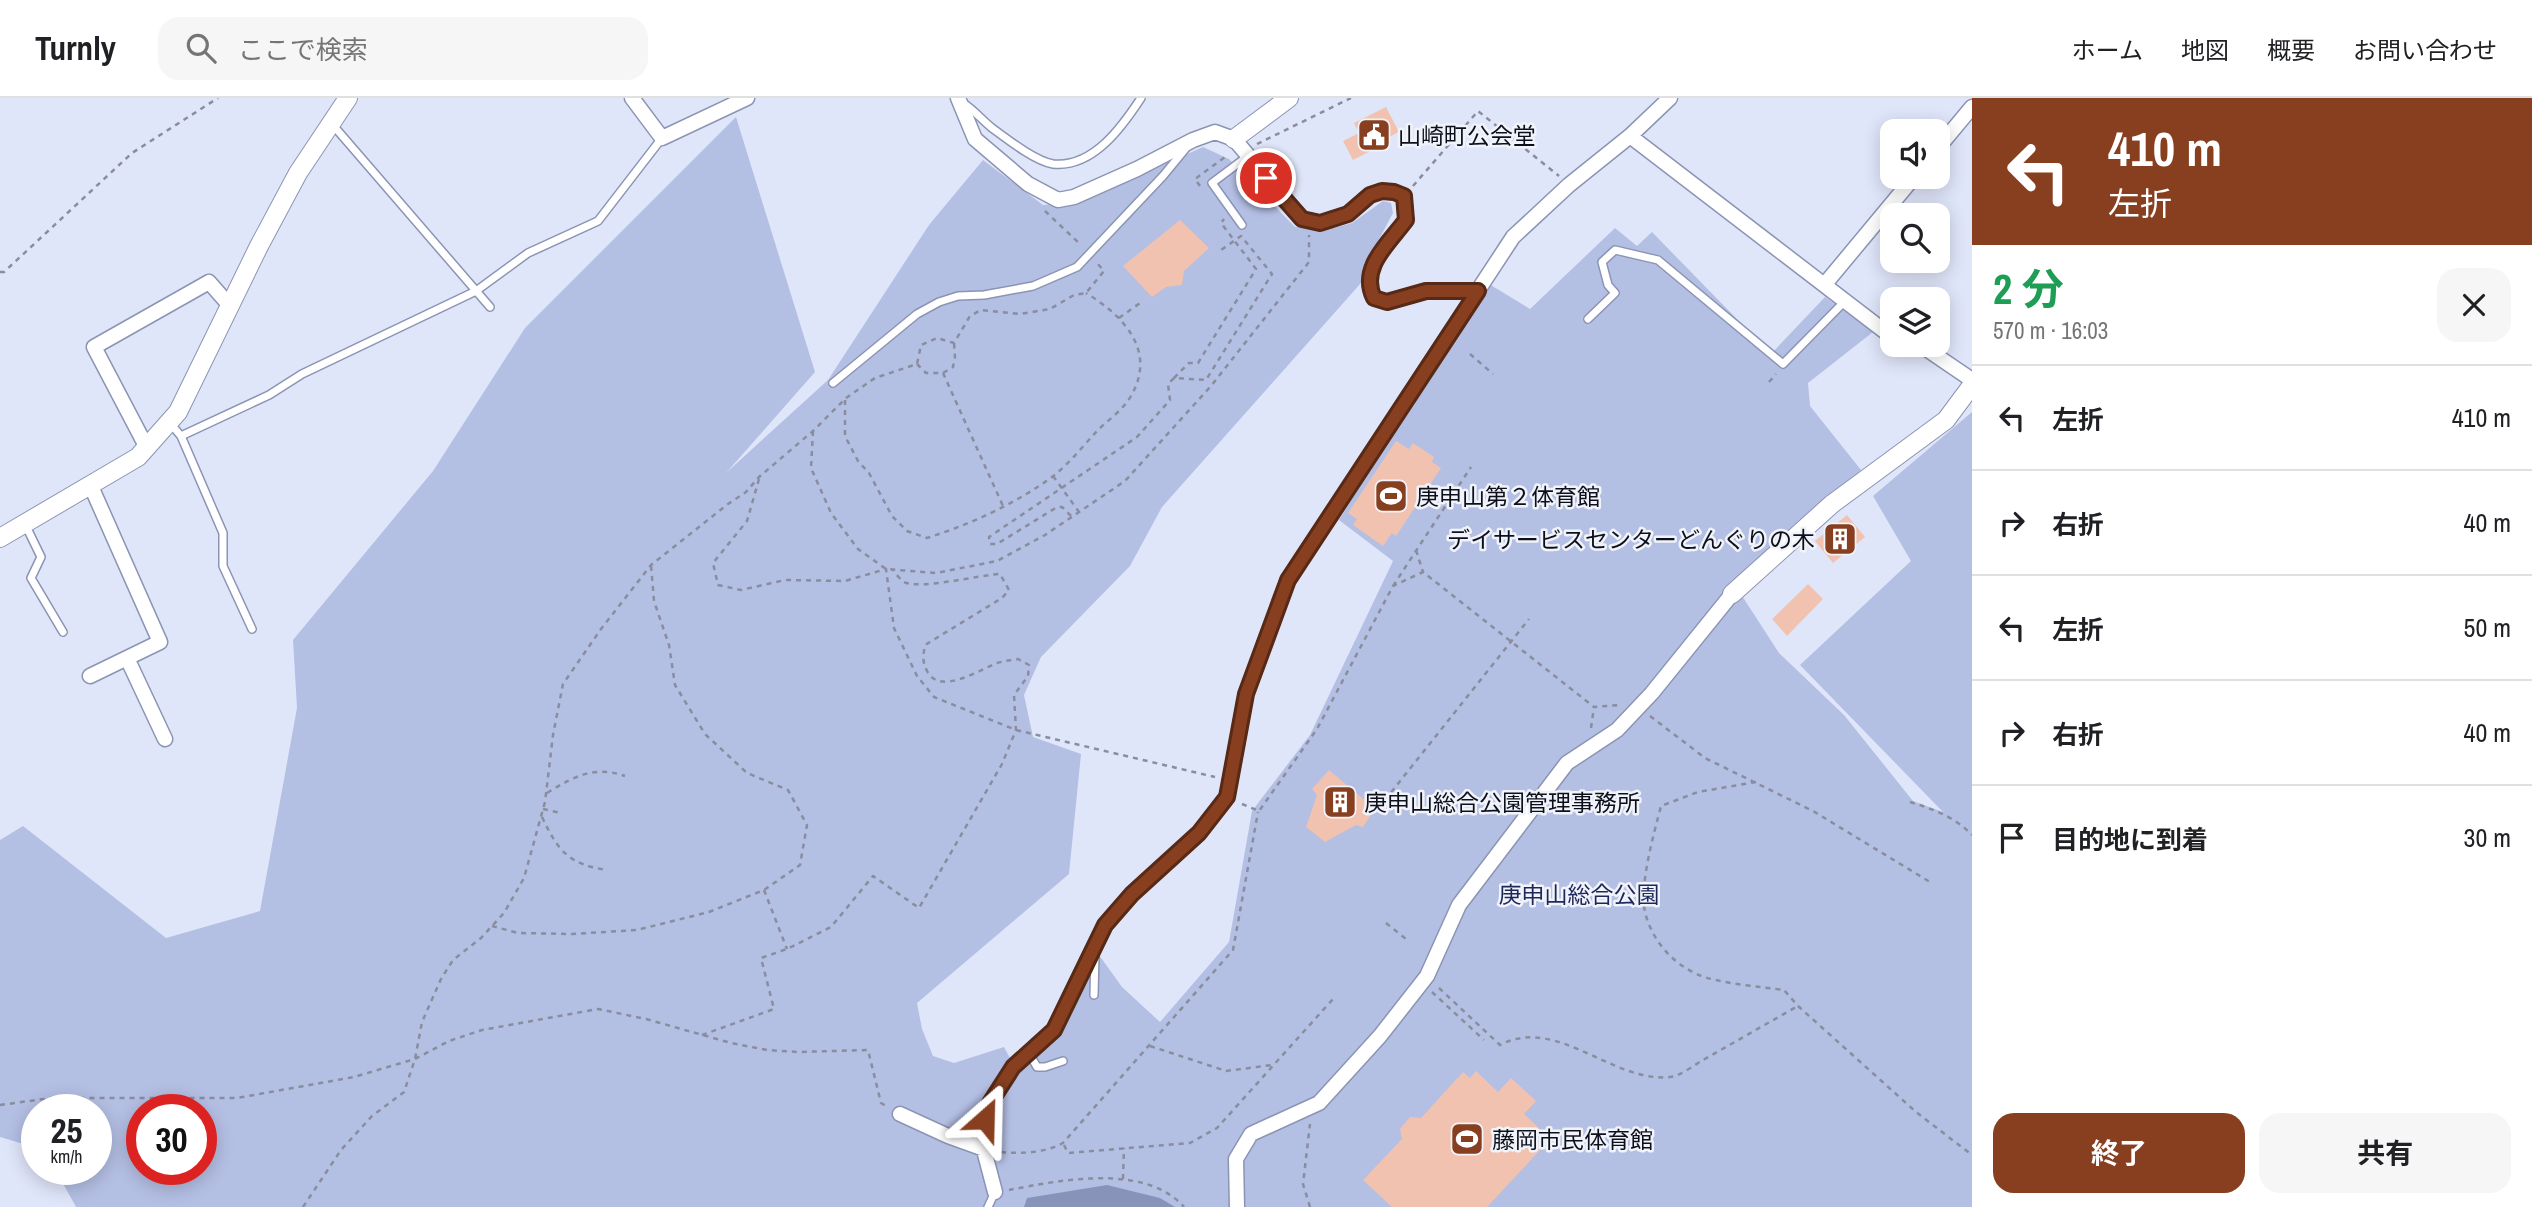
<!DOCTYPE html>
<html lang="ja">
<head>
<meta charset="utf-8">
<style>
	:root { --surface:#fff; --page:#f6f6f6; --text:#202124; --muted:#757577; --line:#e0e0e0; --accent:#873f20 }
	body { margin:0; font-family:"Archivo Narrow","Noto Sans JP",sans-serif; background:var(--page); color:var(--text); height:100vh; display:flex; flex-direction:column; font-size:26px; white-space:nowrap }
	* { box-sizing:border-box; margin:0 }
	p { font-size:23px; color:var(--muted) }
	.icon { flex:none; width:38px; height:38px; fill:none; stroke:currentColor; stroke-width:2; stroke-linecap:round; stroke-linejoin:round }
	.map { position:relative; flex:1; overflow:hidden }
	.drawer { display:flex; flex-direction:column; background:var(--surface); width:560px }
	.drawer>* { flex:none }
	.hud { background:#873f20; color:#fff; overflow:hidden }
	.buttons { position:absolute; left:1880px; top:21px; display:grid; gap:14px }
	.buttons a { display:grid; place-items:center; width:70px; height:70px; border-radius:14px; background:var(--surface); box-shadow:0 4px 18px #0003; font-size:35px }
	.speed { position:absolute; left:21px; top:996px; display:flex; gap:14px; font-size:35px; font-weight:700; text-align:center }
	.speed>* { display:grid; place-content:center; width:91px; height:91px; border-radius:50%; background:var(--surface); box-shadow:0 4px 18px #0003; line-height:1 }
	.speed small { font-size:18px; font-weight:400 }
	.speed .limit { border:10px solid #d22; background:#fff; color:#111 }
	.pin { position:absolute; display:grid; place-items:center; width:60px; height:60px; color:#fff; margin:-30px; border:4px solid #fff; border-radius:50%; box-shadow:0 2px 7px #0007 }
	.me { position:absolute; width:77px; margin:-38px; rotate:25deg; stroke-linejoin:round; filter:drop-shadow(0 0 5px #0008) }
	.turn { display:flex; align-items:center; gap:24px; height:147px; padding:0 21px; font-size:32px }
	.turn .icon { width:91px; height:91px; stroke-width:2.5 }
	.turn b { display:block; font-size:49px; line-height:60px }
	.round { display:grid; place-items:center; flex:none; width:74px; height:74px; border-radius:21px; background:var(--page) }
	.overview { display:flex; align-items:center; justify-content:space-between; height:119px; padding:0 21px }
	h1 { font-size:42px; font-weight:700; line-height:52px; color:#1e9e55 }
	.primary-button { display:flex; gap:14px; margin-top:auto; padding:14px 21px }
	.primary-button a { flex:1; height:80px; border-radius:21px; background:var(--accent); color:#fff; font-size:28px; font-weight:700; line-height:80px; text-align:center }
	.primary-button a+a { background:var(--page); color:var(--text) }
	ul { padding:0; list-style:none }
	li { display:flex; align-items:center; gap:21px; height:105px; padding:0 21px; border-top:2px solid var(--line) }
	li div { flex:1 }
	li b { display:block; font-size:26px }
	li em { font-style:normal }
	header { display:flex; align-items:center; gap:42px; box-sizing:border-box; height:98px; padding:0 35px; background:var(--surface); border-bottom:2px solid var(--line) }
	header strong { font-size:33px }
	nav { display:flex; gap:38px; margin-inline-start:auto; font-size:24px }
	.search { width:490px; height:63px; background:var(--page); display:flex; align-items:center; gap:18px; box-sizing:border-box; padding:0 24px; border-radius:21px; color:var(--muted); font-size:26px }
	main { display:flex; flex:1; min-height:0 }
	.map>svg:first-child { display:block }
</style>
</head>
<body>
<header>
<strong>Turnly</strong>
<div class="search"><svg class="icon" aria-label="search" viewBox="0 0 24 24"><circle cx="10" cy="10" r="6"/><path d="M15 15l6 6"/></svg>ここで検索</div>
<nav><a>ホーム</a><a>地図</a><a>概要</a><a>お問い合わせ</a></nav>
</header>
<main>
<div class="map">
<svg width="1972" height="1109" viewBox="0 0 1972 1109">
	<rect width="100%" height="100%" fill="#e0e6fa"/>
	<!-- green -->
	<path fill="#b4bfe4" fill-rule="evenodd" d="M736 19 815 274 727 374 828 282 929 127 983 62 1043 107 1080 104 1203 49 1229 61 1295 129 1334 130 1352 125 1383 103 1391 105 1393 115 1368 162 1361 185 1162 409 1130 468 1041 559 1024 597 1033 639 1081 656 1069 776 917 905 922 931 933 958 954 965 1004 949 1011 962 1056 940 1099 857 1122 889 1160 924 1229 844 1252 713 1310 637 1393 463 1339 422 1425 281 1489 186 1530 211 1615 130 1637 148 1652 134 1771 256 1825 199 1873 234 1808 285 1810 308 1861 372 1735 487 1779 555 1844 617 1913 703 1943 714 1800 567 1911 463 1873 398 1972 314V1109H76L55 1071H96V1012H37V1050L0 1039V742L23 728 166 840 260 813 297 610 293 542 433 373 525 230ZM142 1012H201V1071H142Z"/>
	<!-- water -->
	<path fill="#8893ba" d="M1107 1087 1160 1100 1175 1109H1024L1027 1100Z"/>
	<!-- building -->
	<path fill="#f1c2b0" d="M1386 9 1399 34 1389 39 1390 43 1353 62 1343 43 1359 35 1354 25Z
		M1180 122 1209 150 1184 173 1182 187 1166 189 1152 199 1123 168Z
		M1396 343 1409 351 1413 345 1434 359 1432 364 1441 370 1396 438 1392 435 1383 448 1353 427 1357 421 1348 415Z
		M1847 417 1865 439 1833 465 1815 443Z
		M1808 486 1823 501 1787 538 1772 521Z
		M1329 672 1375 711 1363 729 1356 727 1325 744 1306 729 1317 697 1312 691Z
		M1476 973 1498 994 1511 980 1536 1003 1524 1016 1541 1032 1532 1041 1542 1050 1487 1109H1392L1363 1082 1402 1041 1400 1031 1410 1019 1421 1020 1463 974 1470 980Z"/>
	<g fill="none" stroke-linecap="round" stroke-linejoin="round">
		<defs>
			<path id="service" d="M963 5C974 12 982 22 992 30 1007 41 1035 63 1053 66 1093 70 1122 29 1141 0
				M332 26 490 209
				M1242 127 1212 85 1248 58
				M1588 221 1615 195 1608 187 1602 164 1615 152 1658 162 1783 266 1845 203
				M833 285 917 216 939 204 958 198 984 197 1033 188 1077 169 1163 78 1186 50
				M170 325 181 338 269 297 302 276 476 193 528 155 598 123 662 40
				M181 338 223 435V468L252 531
				M25 426 41 459 31 480 63 534
				M1094 897 1095 857
				M1029 955 1037 969H1045L1063 963
				M988 1109 995 1094"/>
			<path id="minor" d="M632 0 662 40 747 0
				M958 0 975 41 1028 86 1058 102 1074 99 1137 71 1193 42 1215 34 1234 41 1302 121 1320 125 1348 116 1370 97 1382 93 1394 94 1404 98 1406 122C1389 145 1359 170 1374 200L1387 204 1426 193H1477
				M1630 38 1892 239
				M1937 51 1972 9
				M1825 186 1914 79
				M1915 247 1925 250 1972 282
				M147 350 94 249 209 184 230 208
				M127 560 165 641
				M90 578 160 544 90 386
				M900 1016 948 1038 984 1051
				M995 1094 980 1037 990 1005 1013 969 1054 932 1105 827 1132 796 1199 735 1227 699 1246 596 1288 482 1513 139 1569 87 1630 38 1670 0
				M1237 1109 1236 1061 1251 1036 1319 1005 1380 938 1427 878 1459 807 1567 665 1617 632 1652 595 1732 496"/>
			<path id="tertiary" d="M1234 41 1289 0
				M0 440 138 359 178 314 259 148 298 75 348 0
				M1732 496 1832 406 1946 322 1972 287"/>
		</defs>
		<!-- service casing -->
		<use href="#service" stroke="#8b94b3" stroke-width="10"/>
		<!-- minor casing -->
		<use href="#minor" stroke="#8b94b3" stroke-width="17"/>
		<!-- tertiary casing -->
		<use href="#tertiary" stroke="#8b94b3" stroke-width="20"/>
		<!-- path -->
		<path stroke="#898d9e" stroke-width="2.5" stroke-dasharray="5 5" stroke-linecap="butt" d="M1257 46 1351 0
			M1200 88 1195 81 1225 59
			M1413 88 1478 13 1559 78
			M1045 113 1081 147
			M0 174H4L132 55 218 0
			M1119 220 1140 205
			M1470 256 1493 276
			M917 266 926 275H943L953 269 955 259 954 245
			M943 275 1003 408
			M1174 280 1189 265H1198L1256 171 1221 125 1224 121
			M1769 284 1776 276
			M845 302V338L858 363 869 375 892 418 907 433 927 440C971 426 1015 406 1052 379 1069 366 1083 348 1097 333 1108 322 1123 312 1131 298 1157 253 1124 218 1086 195
			M813 333 811 370 831 415 858 451 886 471 936 475 997 463 1045 437 1125 383 1211 288 1309 164V137
			M1053 378 1079 414
			M759 381 747 423 713 465 718 487 741 492 785 482 845 483 886 471 894 530 917 578 934 599 1016 632 1215 679
			M1071 418 1062 409H1057L997 446H990L989 439 1137 339 1170 302 1168 286 1174 280 1206 282 1272 176 1241 138 1221 152
			M1416 452 1423 474
			M1393 488 1471 369
			M1650 618 1705 660 1813 713 1930 784
			M1591 630 1594 609
			M1756 684 1698 694 1661 708C1654 735 1639 788 1645 814 1652 843 1673 866 1699 877 1717 885 1762 889 1784 892L1798 908 1916 1014 1972 1057
			M547 695C573 679 594 667 625 678
			M1385 702 1529 521
			M1910 704C1933 711 1955 719 1972 737
			M1242 706 1259 713 1317 631 1393 488 1423 474 1594 609 1619 607
			M543 711 561 715
			M542 719C558 753 569 767 608 772
			M764 792 787 851
			M1386 825 1406 841
			M492 828 518 835 572 836 637 832 709 814 764 792 800 767 807 727 788 692 747 675 705 636 675 587 669 547 654 503 651 467
			M1439 890 1500 947C1557 917 1612 985 1670 979 1681 978 1694 967 1703 962 1735 944 1766 926 1798 908
			M1432 894 1484 942
			M702 937 774 911 761 860 787 851 831 829 873 778 919 810 1002 666 1016 632 1014 597 1028 578 1029 567 1018 561C1011 562 1004 563 997 565 979 572 940 598 927 573 922 563 923 558 925 547L1002 500 1009 492 1000 476C979 477 920 492 904 484 900 481 895 475 892 471
			M1150 948 1226 973 1272 967
			M0 1007 51 1000H237L354 979 415 961 449 943 482 932 598 911 646 921 731 945 767 952 798 954 868 952 881 1005 888 1009
			M1064 1047 1068 1055 1190 1045 1217 1030 1333 901
			M1001 1054C1023 1056 1044 1055 1063 1045L1233 852 1258 714
			M1123 1081 1124 1050
			M1009 1092C1060 1082 1145 1065 1184 1109
			M303 1109 341 1052 372 1018 404 994 415 961 422 924 441 881 453 862 481 840 504 815 524 780 545 704 553 637 563 586 601 531 651 467 728 406 746 394 759 379 813 333 846 300 875 280 917 266 921 247 937 240 954 245 970 218 981 212 1020 216 1050 211 1074 197 1086 195 1104 173 1097 165
			M1310 1109 1303 1086 1310 1026"/>
		<!-- service -->
		<use href="#service" stroke="#fff" stroke-width="7"/>
		<!-- minor -->
		<use href="#minor" stroke="#fff" stroke-width="14"/>
		<!-- tertiary -->
		<use href="#tertiary" stroke="#fff" stroke-width="18"/>
	</g>
	<g fill="none" stroke-linecap="round" stroke-linejoin="round">
		<defs>
			<path id="route" d="M985 1021 990 1005 1013 969 1054 932 1105 827 1132 796 1199 735 1227 699 1246 596 1288 482 1478 193H1426L1387 204 1374 200C1359 170 1389 145 1406 122L1404 98 1394 94 1382 93 1370 97 1348 116 1320 125 1302 121 1266 80"/>
		</defs>
		<!-- route casing -->
		<use href="#route" stroke="#582915" stroke-width="18"/>
		<!-- route -->
		<use href="#route" stroke="#873f20" stroke-width="12"/>
	</g>
	<!-- icons -->
	<defs>
		<symbol id="civic-square" viewBox="-11 -11 22 22"><rect x="-9" y="-9" width="18" height="18" rx="4" fill="#873f20" stroke="#f1f3fa"/><path d="M-.6-6.5H3V-4.5H.6V-3L4-1V1h2V6H-6V1h2V-1L-.6-3ZM-1.2 2.5V6h2.4V2.5Z" fill="#fff"/></symbol>
		<symbol id="stadium-square" viewBox="-11 -11 22 22"><rect x="-9" y="-9" width="18" height="18" rx="4" fill="#873f20" stroke="#f1f3fa"/><path d="M0-5a6.5 5 0 1 0 0 10a6.5 5 0 1 0 0-10ZM-3.5-1.8h7v3.6h-7Z" fill="#fff"/></symbol>
		<symbol id="building-square" viewBox="-11 -11 22 22"><rect x="-9" y="-9" width="18" height="18" rx="4" fill="#873f20" stroke="#f1f3fa"/><path d="M-4-6H4V6H1V3H-1V6H-4ZM-2.5-4.3h1.7v1.8h-1.7ZM.8-4.3h1.7v1.8H.8ZM-2.5-1h1.7V.8h-1.7ZM.8-1h1.7V.8H.8Z" fill="#fff"/></symbol>
	</defs>
	<g fill-rule="evenodd">
		<use href="#civic-square" x="1355" y="18" width="38" height="38"/>
		<use href="#stadium-square" x="1372" y="379" width="38" height="38"/>
		<use href="#building-square" x="1821" y="422" width="38" height="38"/>
		<use href="#building-square" x="1321" y="685" width="38" height="38"/>
		<use href="#stadium-square" x="1448" y="1022" width="38" height="38"/>
	</g>
	<g text-anchor="middle" dominant-baseline="central" stroke-width="5" stroke-linejoin="round" paint-order="stroke">
		<!-- poi labels -->
		<g font-size="23" fill="#0d101b" stroke="#f1f3fa" text-anchor="start">
			<text x="1398" y="37">山崎町公会堂</text>
			<text x="1416" y="398">庚申山第２体育館</text>
			<text x="1815" y="441" text-anchor="end">デイサービスセンターどんぐりの木</text>
			<text x="1364" y="704">庚申山総合公園管理事務所</text>
			<text x="1492" y="1041">藤岡市民体育館</text>
		</g>
		<!-- park labels -->
		<g font-size="23" fill="#1e2759" stroke="#f1f3fa">
			<text x="1579" y="796">庚申山総合公園</text>
		</g>
	</g>
</svg>
<div class="buttons">
<a><svg class="icon" aria-label="sound" viewBox="0 0 24 24"><path d="M4 9h4l5-4v14l-5-4H4zM17 9q2 3 0 6"/></svg></a>
<a><svg class="icon" aria-label="search" viewBox="0 0 24 24"><circle cx="10" cy="10" r="6"/><path d="M15 15l6 6"/></svg></a>
<a><svg class="icon" aria-label="layers" viewBox="0 0 24 24"><path d="M12 4l9 5-9 5-9-5zM3 14l9 5 9-5"/></svg></a>
</div>
<div class="speed"><div>25<small>km/h</small></div><div class="limit">30</div></div>
<div class="pin" style="left:1266px;top:80px;background:#d93025"><svg class="icon" aria-label="arrive" viewBox="0 0 24 24"><path d="M6 21V4h12l-3 4 3 4H6"/></svg></div>
<svg class="me" style="left:985px;top:1021px" viewBox="-20 -20 40 40"><path d="M0-17L14 15 0 8-14 15z" fill="#873f20" stroke="#fff" stroke-width="4"/></svg>
</div>
<section class="drawer">
<div class="hud">
<div class="turn"><svg class="icon" aria-label="left" viewBox="0 0 24 24"><path d="M17 20v-9H6M10 6l-5 5 5 5"/></svg><div><b>410 m</b>左折</div></div>
</div>
<div class="overview"><div><h1>2 分</h1><p>570 m · 16:03</p></div><a class="round"><svg class="icon" aria-label="close" viewBox="0 0 24 24"><path d="M6 6l12 12M18 6L6 18"/></svg></a></div>
<ul>
<li><svg class="icon" aria-label="left" viewBox="0 0 24 24"><path d="M17 20v-9H6M10 6l-5 5 5 5"/></svg><div><b>左折</b></div><em>410 m</em></li>
<li><svg class="icon" aria-label="right" viewBox="0 0 24 24"><path d="M7 20v-9h11M14 6l5 5-5 5"/></svg><div><b>右折</b></div><em>40 m</em></li>
<li><svg class="icon" aria-label="left" viewBox="0 0 24 24"><path d="M17 20v-9H6M10 6l-5 5 5 5"/></svg><div><b>左折</b></div><em>50 m</em></li>
<li><svg class="icon" aria-label="right" viewBox="0 0 24 24"><path d="M7 20v-9h11M14 6l5 5-5 5"/></svg><div><b>右折</b></div><em>40 m</em></li>
<li><svg class="icon" aria-label="arrive" viewBox="0 0 24 24"><path d="M6 21V4h12l-3 4 3 4H6"/></svg><div><b>目的地に到着</b></div><em>30 m</em></li>
</ul>
<div class="primary-button"><a>終了</a><a>共有</a></div>
</section>
</main>
</body>
</html>
